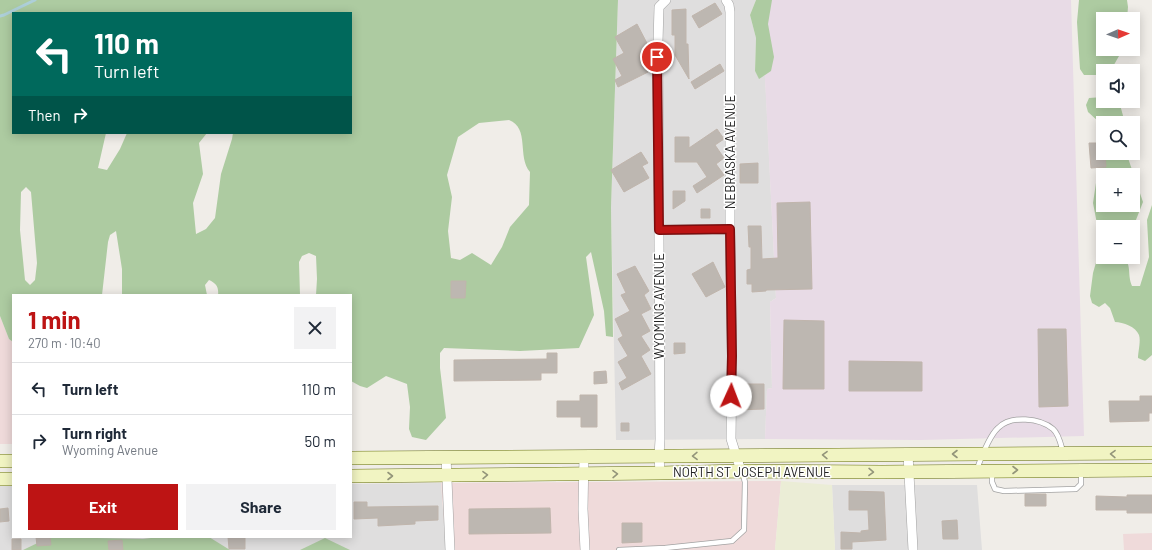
<!DOCTYPE html>
<html lang="en">
<head>
<meta charset="utf-8">
<style>
	:root { --surface:#fff; --page:#f2f2f3; --text:#1f2937; --muted:#747a83; --line:#e0e1e3; --accent:#bd1414 }
	body { margin:0; font-family:Barlow,sans-serif; background:var(--page); color:var(--text); height:100vh; display:flex; flex-direction:column; font-size:15px; white-space:nowrap }
	* { box-sizing:border-box; margin:0 }
	p { font-size:13px; color:var(--muted) }
	.icon { flex:none; width:22px; height:22px; fill:none; stroke:currentColor; stroke-width:2; stroke-linecap:round; stroke-linejoin:round }
	.map { position:relative; flex:1; overflow:hidden }
	.sheet { position:absolute; left:12px; top:294px; width:340px; height:244px; display:flex; flex-direction:column; background:var(--surface); border-radius:0px; box-shadow:0 2px 10px #0003 }
	.sheet>* { flex:none }
	.guide { position:absolute; left:12px; top:12px; width:340px; height:122px; border-radius:0px; box-shadow:0 2px 10px #0003; background:#00695c; color:#fff; overflow:hidden }
	.needle { width:26px; rotate:88deg }
	.controls { position:absolute; left:1096px; top:12px; display:grid; gap:8px }
	.controls a { display:grid; place-items:center; width:44px; height:44px; border-radius:0px; background:var(--surface); box-shadow:0 2px 10px #0003; font-size:20px }
	.pin { position:absolute; display:grid; place-items:center; width:34px; height:34px; color:#fff; margin:-17px; border:2px solid #fff; border-radius:50%; box-shadow:0 1px 4px #0007 }
	.me { position:absolute; width:44px; margin:-22px; rotate:2deg; stroke-linejoin:round; filter:drop-shadow(0 0 3px #0008) }
	.turn { display:flex; align-items:center; gap:14px; height:84px; padding:0 16px; font-size:18px }
	.turn .icon { width:52px; height:52px; stroke-width:2.5 }
	.turn b { display:block; font-size:28px; line-height:34px }
	.then { display:flex; align-items:center; height:38px; padding:0 16px; background:#0003; gap:8px; font-size:15px }
	.round { display:grid; place-items:center; flex:none; width:42px; height:42px; border-radius:0px; background:var(--page) }
	.head { display:flex; align-items:center; justify-content:space-between; height:68px; padding:0 16px }
	h1 { font-size:24px; font-weight:700; line-height:30px; color:var(--accent) }
	.button { display:flex; gap:8px; margin-top:auto; padding:8px 16px }
	.button a { flex:1; height:46px; border-radius:0px; background:var(--accent); color:#fff; font-size:16px; font-weight:700; line-height:46px; text-align:center }
	.button a+a { background:var(--page); color:var(--text) }
	ul { padding:0; list-style:none }
	li { display:flex; align-items:center; gap:12px; height:52px; padding:0 16px; border-top:1px solid var(--line) }
	li div { flex:1 }
	li b { display:block; font-size:15px }
	li em { font-style:normal }
	.map>svg:first-child { display:block }
</style>
</head>
<body>
<div class="map">
<svg width="1152" height="550" viewBox="0 0 1152 550">
	<rect width="100%" height="100%" fill="#f0ede8"/>
	<!-- residential -->
	<path fill="#dfdede" d="M618 0H756L750 15 756 38 755 71 759 78 765 75 776 298 770 302 772 388 767 389 765 439 616 440 611 207Z
		M441 483 446 550H0V485L13 484V537H351V484Z
		M832 485H977L982 550H835Z"/>
	<!-- commercial -->
	<path fill="#efdada" d="M0 316 9 339 12 341 13 444H0Z
		M781 481 775 550H446L441 483Z
		M1152 533V550H1124L1123 534Z"/>
	<!-- industrial -->
	<path fill="#e8dbe6" d="M761 0H1071L1084 436 921 440 765 439 767 389 772 388 770 302 776 298Z"/>
	<!-- farmland -->
	<path fill="#ebedd6" d="M781 481 832 485 835 550H775Z"/>
	<!-- forest -->
	<path fill="#adcba1" fill-rule="evenodd" d="M0 0H618L611 207 613 337 606 336 604 311 591 252 586 257 594 315 579 348 520 351 444 348 440 353V368L446 418 426 440 412 437 409 429 410 407 407 384 386 376 367 388 360 386 351 381V295H316L317 279 316 256 309 253 302 256 299 262 300 295H218C219 287 216 283 209 280L205 285 207 295H122V269L116 231 110 235 108 242 102 295H13V342L9 339 0 316ZM13 13H351V133H233L232 139 221 174 215 218 206 229 196 234 193 203 203 174 199 143 207 133H127L120 149 107 170 98 168 106 133H13ZM509 120C530 128 517 157 530 172L529 205 510 227 502 247 491 265 472 253 460 260 451 258 448 231 452 197 447 175 458 137 479 123ZM26 187 31 192 37 263 35 280 30 285 25 280 20 230 21 192Z
		M756 0H772L768 24 774 57 771 71 759 79 755 71 756 38 750 15Z
		M1079 0H1127L1128 7 1127 19H1103V49H1123L1111 70 1103 71V75H1084L1080 69 1077 22Z
		M1103 97V101H1119L1125 123H1103V153H1128V158L1143 202 1134 225 1131 227H1103V257H1124C1132 267 1127 274 1132 286H1140L1149 257 1147 220 1152 205V355L1145 361 1138 358C1138 352 1141 341 1139 335 1136 327 1123 322 1115 322L1110 308 1105 303 1099 307 1092 303 1090 296 1093 273 1101 245 1093 203 1103 136 1099 122 1088 112 1086 105 1089 98ZM1103 175H1133V205H1103Z
		M50 537 143 539 159 537H209L230 550H23Z
		M325 538 350 550H300Z"/>
	<g fill="none" stroke-linecap="round" stroke-linejoin="round">
		<!-- stream -->
		<path stroke="#adcfd9" stroke-width="3" d="M0 16 4 15 35 0"/>
	</g>
	<!-- building -->
	<path fill="#bdb7b1" stroke="#c0b5ac" d="M715 3 722 14 699 28 692 16Z
		M686 9V44H688L689 79 675 55V35H672V10Z
		M637 24 650 49 639 55 648 72 618 87 615 80 622 76 613 59 624 53 615 37Z
		M720 64 724 71 695 89 691 82Z
		M717 129 724 139 715 145 724 158 716 164 724 175 697 193 693 186 707 177 697 162H675V137H689V148Z
		M1089 143H1103V153H1105L1106 167 1091 168Z
		M641 152 648 163 642 166 649 178 624 192 611 170Z
		M758 163V183H740V164Z
		M673 191H685V201L673 209Z
		M810 202 812 289 766 290V291L752 292V284H747V270L751 269V247H749L748 226H761L762 259 778 258 777 203Z
		M701 209H710V218H701Z
		M713 262 725 287 706 297 692 274Z
		M635 266 649 291 644 295 651 309 641 314 650 331 641 336 650 350 641 356 651 374 622 390 619 383 627 378 618 362 628 356 618 339 623 336 615 319 630 311 621 295 626 293 617 274Z
		M451 281H466L465 298H451Z
		M784 320 824 321V389H783Z
		M1038 329H1066L1068 406 1039 407Z
		M674 343H685V353L674 354Z
		M547 353H557V373H541V380L454 381V360L547 359Z
		M849 361 922 362V391H849Z
		M606 371 607 383 594 384V372Z
		M744 384H764V409L737 410 738 391H744Z
		M580 395H597V427H581V417H557V401H580Z
		M1140 396H1152V413H1149V421L1110 422 1109 401H1140Z
		M621 423H629V431H621Z
		M849 491 884 492 886 540 852 542V549H841V532L861 533V531L869 530 868 510H849Z
		M1025 494H1046V506H1025Z
		M1127 495H1152V513H1127V510H1096V496L1127 497Z
		M354 502H367V507L438 506V520L415 521V524L378 526V518L354 519Z
		M8 508 9 521 0 522V509Z
		M550 508 551 533 469 534V509Z
		M957 520 958 539H943L942 521Z
		M622 523H642V542L622 543Z
		M36 537H50L51 545 37 546Z
		M228 537H245V549H229Z
		M12 539H21V550H12Z
		M122 540 123 550H109L108 541Z"/>
	<g fill="none" stroke-linecap="round" stroke-linejoin="round">
		<defs>
			<path id="lane" d="M977 469C981 458 989 436 998 428 1011 415 1040 418 1053 429 1059 434 1061 445 1063 452
				M992 472V482L995 489 1004 491 1076 489 1081 484V473
				M619 550 665 548 732 541 744 530 745 482 742 472"/>
			<path id="street" d="M726 0 729 5 730 12V229L732 357 731 439 741 471
				M659 230 730 229
				M908 454 913 550
				M446 456 450 550
				M584 456 583 509 585 550
				M660 473 659 456 660 439 658 42 659 7 666 0"/>
			<path id="secondary" d="M351 458 1152 453
				M0 461H13
				M351 476 660 473 741 471 882 472 1152 470
				M0 479H13"/>
		</defs>
		<!-- lane casing -->
		<use href="#lane" stroke="#a2a2a2" stroke-width="6"/>
		<!-- street casing -->
		<use href="#street" stroke="#a2a2a2" stroke-width="10"/>
		<!-- secondary casing -->
		<use href="#secondary" stroke="#656f10" stroke-width="14"/>
		<!-- lane -->
		<use href="#lane" stroke="#fff" stroke-width="4.5"/>
		<!-- street -->
		<use href="#street" stroke="#fff" stroke-width="9"/>
		<!-- secondary -->
		<use href="#secondary" stroke="#f1f4c2" stroke-width="13"/>
	</g>
	<!-- one-way arrows -->
	<defs><path id="oneway-chevron" d="M-2-3.5L2.5 0L-2 3.5" fill="none" stroke-width="1.6" stroke-linecap="round" stroke-linejoin="round"/></defs>
	<g stroke="#93957a">
		<use href="#oneway-chevron" transform="translate(955 454) rotate(180)"/>
		<use href="#oneway-chevron" transform="translate(1113 454) rotate(-179)"/>
		<use href="#oneway-chevron" transform="translate(825 455) rotate(-179)"/>
		<use href="#oneway-chevron" transform="translate(695 456) rotate(179)"/>
		<use href="#oneway-chevron" transform="translate(1015 470)"/>
		<use href="#oneway-chevron" transform="translate(871 472) rotate(1)"/>
		<use href="#oneway-chevron" transform="translate(615 474) rotate(-1)"/>
		<use href="#oneway-chevron" transform="translate(485 475) rotate(-1)"/>
		<use href="#oneway-chevron" transform="translate(390 476)"/>
	</g>
	<g fill="none" stroke-linecap="round" stroke-linejoin="round">
		<defs>
			<path id="route" d="M657 57 659 230 730 229 732 356 731 396"/>
		</defs>
		<!-- route casing -->
		<use href="#route" stroke="#7b0d0d" stroke-width="10"/>
		<!-- route -->
		<use href="#route" stroke="#bd1414" stroke-width="7"/>
	</g>
	<g text-anchor="middle" dominant-baseline="central" stroke-width="3" stroke-linejoin="round" paint-order="stroke">
		<!-- street labels -->
		<g font-size="13" fill="#212121" stroke="#fff">
			<text transform="translate(730 152) rotate(-90)">NEBRASKA AVENUE</text>
			<text transform="translate(659 306) rotate(-90)">WYOMING AVENUE</text>
			<text x="752" y="472">NORTH ST JOSEPH AVENUE</text>
		</g>
	</g>
</svg>
<div class="controls">
<a><svg class="needle" viewBox="-14 -14 28 28"><path d="M0-13l5 13h-10z" fill="#e53935"/><path d="M0 13l5-13h-10z" fill="#747a83"/></svg></a>
<a><svg class="icon" aria-label="sound" viewBox="0 0 24 24"><path d="M4 9h4l5-4v14l-5-4H4zM17 9q2 3 0 6"/></svg></a>
<a><svg class="icon" aria-label="search" viewBox="0 0 24 24"><circle cx="10" cy="10" r="6"/><path d="M15 15l6 6"/></svg></a>
<a>+</a>
<a>−</a>
</div>
<div class="pin" style="left:657px;top:57px;background:#d93025"><svg class="icon" aria-label="arrive" viewBox="0 0 24 24"><path d="M6 21V4h12l-3 4 3 4H6"/></svg></div>
<svg class="me" style="left:731px;top:396px" viewBox="-20 -20 40 40"><circle r="19" fill="#fff"/><path d="M0-13L10 11 0 6-10 11z" fill="#bd1414"/></svg>
<div class="guide">
<div class="turn"><svg class="icon" aria-label="left" viewBox="0 0 24 24"><path d="M17 20v-9H6M10 6l-5 5 5 5"/></svg><div><b>110 m</b>Turn left</div></div>
<div class="then">Then<svg class="icon" aria-label="right" viewBox="0 0 24 24"><path d="M7 20v-9h11M14 6l5 5-5 5"/></svg></div>
</div>
<section class="sheet">
<div class="head"><div><h1>1 min</h1><p>270 m · 10:40</p></div><a class="round"><svg class="icon" aria-label="close" viewBox="0 0 24 24"><path d="M6 6l12 12M18 6L6 18"/></svg></a></div>
<ul>
<li><svg class="icon" aria-label="left" viewBox="0 0 24 24"><path d="M17 20v-9H6M10 6l-5 5 5 5"/></svg><div><b>Turn left</b></div><em>110 m</em></li>
<li><svg class="icon" aria-label="right" viewBox="0 0 24 24"><path d="M7 20v-9h11M14 6l5 5-5 5"/></svg><div><b>Turn right</b><p>Wyoming Avenue</p></div><em>50 m</em></li>
</ul>
<div class="button"><a>Exit</a><a>Share</a></div>
</section>
</div>
</body>
</html>
